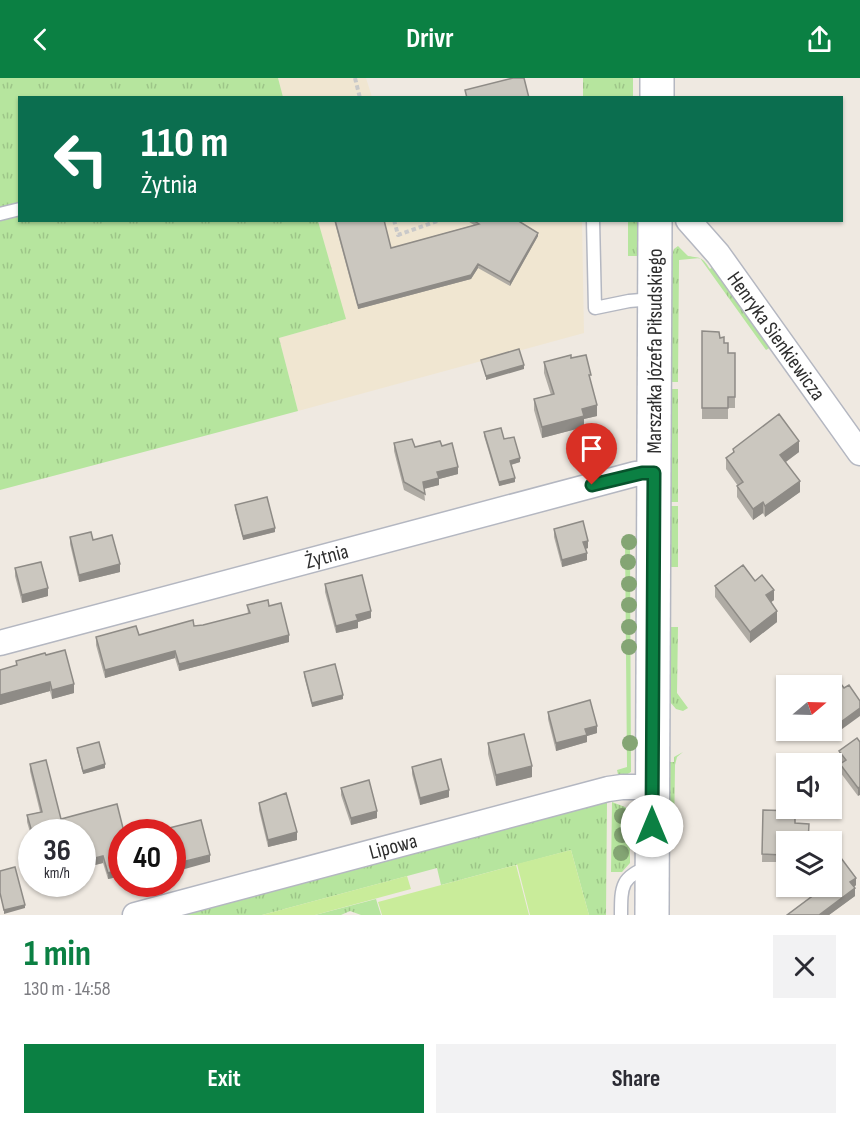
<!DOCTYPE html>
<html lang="en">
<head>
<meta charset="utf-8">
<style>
	:root { --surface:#fff; --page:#f2f2f3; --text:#2b2b33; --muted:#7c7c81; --accent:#0b8043 }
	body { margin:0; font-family:"Sofia Sans Condensed",sans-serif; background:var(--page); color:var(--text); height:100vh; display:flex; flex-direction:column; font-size:22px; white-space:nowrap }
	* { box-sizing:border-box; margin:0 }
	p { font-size:20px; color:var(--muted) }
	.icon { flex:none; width:33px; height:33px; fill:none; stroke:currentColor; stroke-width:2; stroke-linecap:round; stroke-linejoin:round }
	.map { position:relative; height:837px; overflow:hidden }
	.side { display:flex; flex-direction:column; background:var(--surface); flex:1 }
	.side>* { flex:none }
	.hud { position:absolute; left:18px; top:18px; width:825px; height:126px; border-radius:0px; box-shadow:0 2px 4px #0004; background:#0b6e4f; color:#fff; overflow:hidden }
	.needle { width:39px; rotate:71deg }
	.fabs { position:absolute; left:776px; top:597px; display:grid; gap:12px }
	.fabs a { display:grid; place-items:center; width:66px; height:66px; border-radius:0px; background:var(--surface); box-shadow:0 2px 4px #0004; font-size:30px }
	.speed { position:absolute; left:18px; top:741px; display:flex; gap:12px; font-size:30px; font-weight:700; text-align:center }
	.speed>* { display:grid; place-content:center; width:78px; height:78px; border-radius:50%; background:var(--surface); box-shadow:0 2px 4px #0004; line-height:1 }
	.speed small { font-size:15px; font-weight:400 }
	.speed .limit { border:9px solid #d22; background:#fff; color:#111 }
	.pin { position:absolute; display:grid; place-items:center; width:51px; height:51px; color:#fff; margin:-62px -26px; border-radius:50% 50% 50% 0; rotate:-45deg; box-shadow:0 0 6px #0007 }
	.pin .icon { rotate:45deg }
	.me { position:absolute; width:66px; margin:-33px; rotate:0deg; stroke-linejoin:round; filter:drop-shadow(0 0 4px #0008) }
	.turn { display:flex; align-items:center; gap:21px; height:126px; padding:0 24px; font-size:27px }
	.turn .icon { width:78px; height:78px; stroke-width:2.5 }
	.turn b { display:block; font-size:42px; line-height:51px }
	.round { display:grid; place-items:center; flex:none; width:63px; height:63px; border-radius:0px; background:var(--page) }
	.summary { display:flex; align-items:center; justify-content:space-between; height:102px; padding:0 24px }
	h1 { font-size:36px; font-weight:700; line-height:45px; color:var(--accent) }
	.primary-button { display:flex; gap:12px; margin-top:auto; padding:12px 24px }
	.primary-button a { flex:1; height:69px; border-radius:0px; background:var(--accent); color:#fff; font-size:24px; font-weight:700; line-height:69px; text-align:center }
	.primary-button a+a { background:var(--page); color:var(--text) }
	header { display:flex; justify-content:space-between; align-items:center; height:78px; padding:0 24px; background:var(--accent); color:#fff; font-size:27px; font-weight:700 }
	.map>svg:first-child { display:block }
</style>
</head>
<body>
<header><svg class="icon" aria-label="back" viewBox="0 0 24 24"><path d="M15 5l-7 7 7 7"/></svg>Drivr<svg class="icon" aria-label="share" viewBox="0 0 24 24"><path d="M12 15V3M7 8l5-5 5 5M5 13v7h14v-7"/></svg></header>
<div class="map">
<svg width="860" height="837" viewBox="0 0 860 837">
	<defs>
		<pattern id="grass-tufts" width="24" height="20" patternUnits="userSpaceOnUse" patternTransform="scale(1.5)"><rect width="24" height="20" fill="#b6e59e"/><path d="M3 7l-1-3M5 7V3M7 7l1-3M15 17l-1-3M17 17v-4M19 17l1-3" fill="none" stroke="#9dc588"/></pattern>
	</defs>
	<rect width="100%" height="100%" fill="#efe9e1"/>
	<!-- education -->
	<path fill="#f0e6d1" d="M278 0H366L372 19H283Z
		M318 143H582L584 255 298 333 279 260 345 241Z"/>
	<!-- grass -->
	<path fill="url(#grass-tufts)" d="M0 0H278L283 19 20 20V142L318 143 346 241 279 260 298 333 0 412Z
		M583 0H633V19H583Z
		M628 143H643V178H628Z
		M678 168 688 178C702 180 702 179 710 191L715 187 773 268 766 272 700 180 679 182 678 304H671L672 177 674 171Z
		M671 311H678V424H670Z
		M671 428H678V489H670Z
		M625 461H630L631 694 619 701 617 692 627 689Z
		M670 549H678L677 615 688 630 683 633 676 631 670 624Z
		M683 674 677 679 675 687 674 760H669V684H674V679Z
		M607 724 606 837H589L571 772 441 807 437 790 262 837H184Z
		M612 724 625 729 628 732 630 741V785L622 794H611Z
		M376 821 381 837H361L350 833 341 837H315Z"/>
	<!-- pitch -->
	<path fill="#c9ec9a" d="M571 772 589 837H530L517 786Z
		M516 787 529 837H382L378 824Z
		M407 798 411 811 315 837H262Z"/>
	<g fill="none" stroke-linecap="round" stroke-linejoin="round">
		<defs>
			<path id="lane" d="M0 136 20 131
				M593 142 595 230 629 223 653 221
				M621 837C621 808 621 798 651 788"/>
			<g id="street">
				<path id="s1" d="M688 142 718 176 860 375"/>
				<path id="s2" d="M0 565 635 396 654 395"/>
				<path id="s3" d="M135 837 608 711 622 709H653"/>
			</g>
			<g id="secondary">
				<path d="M657 20V0"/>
				<path id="s4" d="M652 837 655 142"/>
			</g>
		</defs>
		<!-- lane casing -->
		<use href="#lane" stroke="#b4b7c1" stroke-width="15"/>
		<!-- street casing -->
		<use href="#street" stroke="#b4b7c1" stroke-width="27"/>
		<!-- secondary casing -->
		<use href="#secondary" stroke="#b4b7c1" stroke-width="36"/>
		<!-- path -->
		<path stroke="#c9c9c9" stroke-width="4" stroke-dasharray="4.5 3" stroke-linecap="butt" d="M355 0 360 20
			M394 142 398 157 440 142"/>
		<!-- lane -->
		<use href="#lane" stroke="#fff" stroke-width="12"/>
		<!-- street -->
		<use href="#street" stroke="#fff" stroke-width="24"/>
		<!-- secondary -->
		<use href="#secondary" stroke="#fff" stroke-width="33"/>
	</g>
	<!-- trees -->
	<g fill="#84a574">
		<circle cx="629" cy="464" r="8"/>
		<circle cx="628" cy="484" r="8"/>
		<circle cx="629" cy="506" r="8"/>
		<circle cx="629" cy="527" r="8"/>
		<circle cx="629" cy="549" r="8"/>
		<circle cx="629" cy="569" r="8"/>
		<circle cx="630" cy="665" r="8"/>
		<circle cx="622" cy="738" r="8"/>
		<circle cx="622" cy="757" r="8"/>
		<circle cx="621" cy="775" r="8"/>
	</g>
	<!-- wall -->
	<path fill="#afaba4" d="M334 142H384L391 170 474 147 466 142H517L538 158 510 208 478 190 471 201 358 231Z
		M702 253 720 260 724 265 728 275H735V330H728V341H702Z
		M571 280 591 306 597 338 584 341V349L542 360 534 332V321L551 317 544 295V284Z
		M484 354 504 361 520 384 511 387 515 404 499 408 484 358Z
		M394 365 415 369 442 368 458 396 439 401V407L424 411 425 423 404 412 394 373Z
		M733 371 799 374 786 384 800 414 765 439 763 435 753 442 737 419V408H738L726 391V380L733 375Z
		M235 427 275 454 243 462 235 431Z
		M554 451 588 470 585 471 587 482 562 489 554 459Z
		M70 459 93 462 120 494 79 504 70 466Z
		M15 490 48 518 22 525 15 498Z
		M755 503 774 522 771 524 777 544 750 565 715 519V508Z
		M325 506 371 540 358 544V550L336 555 325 514Z
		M247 527 269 528 289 564 179 593 175 580 105 600 96 567V559L139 557 203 547 248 536Z
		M46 577 74 615 52 621 50 613 0 627V592L16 588V583Z
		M304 594 343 621 312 629 304 598Z
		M841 606 838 654 831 644V613Z
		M548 634 597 655 587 658V664L556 673 548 641Z
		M860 664 858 718 840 694V686L842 685 839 681V673Z
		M488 665 532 699 496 708 488 676Z
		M77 670 105 690 83 696 77 673Z
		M30 686 61 741 122 754V798L108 801 103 785 95 787 94 780 82 754H32V761L27 744V737L40 734 30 693Z
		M412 689 449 719 420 727 412 696Z
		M341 710 377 740 351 747 341 717Z
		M259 725 297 762 268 769 259 732Z
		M763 732 795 745 786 764V773H782V784H762Z
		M856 807 854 809 855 818 829 837H787L811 819 806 813V808Z"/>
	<!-- shaded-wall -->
	<path fill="#8e8b86" d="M538 155V158L510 208V204Z
		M478 186V190L471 201 358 231V227Z
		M524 287V291L486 302V298Z
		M597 327V338L584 341V349L542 360V349L582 331Z
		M799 363V374L780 388V377Z
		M520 380V384L510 387V383Z
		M458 389V396L439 401V407L423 411V404L437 394Z
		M515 400V404L499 408V404Z
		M800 403V414L765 439V428Z
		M763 424V435L753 442V431Z
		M275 450V454L243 462V458Z
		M588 463V470L583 472V464Z
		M587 475V482L562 489V482Z
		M120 486V494L79 504V497Z
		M48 510V518L22 525V517Z
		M774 512V522L766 528V517Z
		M371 533V540L358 544V550L336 555V548L356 537Z
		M777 533V544L750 565V554Z
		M289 557V564L179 593V586Z
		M175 573V580L105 600V592Z
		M50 604V613L0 627V617Z
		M74 606V615L52 621V612Z
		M343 617V621L312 629V625Z
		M860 630V638L838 654V646Z
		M597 648V655L587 658V664L556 673V665L585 651Z
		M105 686V690L83 696V693Z
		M532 688V699L496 708V697Z
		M860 709V717L858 718V710Z
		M449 712V719L420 727V720Z
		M377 733V740L351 747V740Z
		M297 754V762L268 769V762Z
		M94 774V780L82 783V777Z
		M210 777V784L174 794V786Z
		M103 778V785L95 787V780Z
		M122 791V798L108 801V795Z
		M856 800V807L850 812V804Z
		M855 810V818L829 837H819Z
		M25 827V830L4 836V832Z"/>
	<!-- building -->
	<path fill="#cbc7bf" stroke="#8e8b86" stroke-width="1.5" d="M513 0H524L529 20H467L465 12Z
		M335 142H384L391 170 479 146 473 142H517L538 155 510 204 478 186 471 197 358 227Z
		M702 253 719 254 720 260 724 259V265H728V275H735V319H728V330H702Z
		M519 271 524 287 486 298 481 282Z
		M571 277V280L586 277 591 297H589L597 327 582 331 584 338 542 349 534 321 554 316 544 284Z
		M779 336 799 363 780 377 800 403 765 428 763 424 753 431 737 408 743 404 726 380 734 374 733 371Z
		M501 350 504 361 514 359 520 380 510 383 515 400 499 404 484 354Z
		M412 361 415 369 440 363 442 368 452 365 458 389 437 394 439 400 423 404 425 416 404 404 394 365Z
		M267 419 275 450 243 458 235 427Z
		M583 443 588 463 583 464 587 475 562 482 554 451Z
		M91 454 93 462 112 457 120 486 79 497 70 459Z
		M41 484 48 510 22 517 15 490Z
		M743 487 755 503 762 497 774 512 766 517 777 533 750 554 715 508Z
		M362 497 371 533 356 537 358 542 336 548 325 506Z
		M268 522 269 528 281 525 289 557 179 586 175 573 105 592 96 559 136 548 139 557 193 542 194 548 203 547 250 535 247 527Z
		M65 572 74 606 52 612 50 604 0 617V592L17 587 16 583 45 575 46 577Z
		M335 586 343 617 312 625 304 594Z
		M841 606 844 610 849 607 860 623V630L838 646 831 637V613Z
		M590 622 597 648 585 651 587 657 556 665 548 634Z
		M524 656 532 688 496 697 488 665Z
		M857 660 860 664V709L858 710 840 686 846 682 839 673Z
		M99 664 105 686 83 693 77 670Z
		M441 681 449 712 420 720 412 689Z
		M46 682 61 741 117 726 124 754H122V791L108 795 103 778 95 780 94 774 82 777V754H32L27 737 42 734 30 686Z
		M369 702 377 733 351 740 341 710Z
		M286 715 297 754 268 762 259 725Z
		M763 732 795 733V745L809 746 808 764H786V766H782V777L762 776Z
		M201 742 210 777 174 786 172 782V754H166L165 751Z
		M841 780 856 800 850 804 855 810 819 837H787L815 816 809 808H831V787Z
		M15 789 25 827 4 832 0 815V793Z"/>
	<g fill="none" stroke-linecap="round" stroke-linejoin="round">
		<defs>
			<path id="route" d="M592 407 642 395H654L652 748"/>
		</defs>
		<!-- route casing -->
		<use href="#route" stroke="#07532c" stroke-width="15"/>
		<!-- route -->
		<use href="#route" stroke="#0b8043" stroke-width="10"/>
	</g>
	<g text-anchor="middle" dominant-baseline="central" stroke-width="4.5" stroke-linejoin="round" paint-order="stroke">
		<!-- street labels -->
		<g font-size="21" fill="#2e2e2e" stroke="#fff">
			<text stroke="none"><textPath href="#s1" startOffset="146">Henryka Sienkiewicza</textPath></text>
			<text stroke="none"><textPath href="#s4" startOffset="564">Marszałka Józefa Piłsudskiego</textPath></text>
			<text stroke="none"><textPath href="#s2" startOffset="338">Żytnia</textPath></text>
			<text stroke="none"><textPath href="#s3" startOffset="267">Lipowa</textPath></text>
		</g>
	</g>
</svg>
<div class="fabs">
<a><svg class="needle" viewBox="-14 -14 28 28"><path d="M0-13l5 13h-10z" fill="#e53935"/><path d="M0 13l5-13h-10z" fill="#7c7c81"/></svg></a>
<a><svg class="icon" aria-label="sound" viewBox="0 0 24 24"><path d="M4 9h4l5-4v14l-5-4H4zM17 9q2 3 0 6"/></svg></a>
<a><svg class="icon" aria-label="layers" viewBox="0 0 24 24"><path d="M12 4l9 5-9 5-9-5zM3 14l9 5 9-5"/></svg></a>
</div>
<div class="speed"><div>36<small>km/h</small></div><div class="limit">40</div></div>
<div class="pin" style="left:592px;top:407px;background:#d93025"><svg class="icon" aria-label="arrive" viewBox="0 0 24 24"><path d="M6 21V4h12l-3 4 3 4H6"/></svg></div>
<svg class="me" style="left:652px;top:748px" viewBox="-20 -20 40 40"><circle r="19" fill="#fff"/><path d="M0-13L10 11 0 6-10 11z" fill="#0b8043"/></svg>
<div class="hud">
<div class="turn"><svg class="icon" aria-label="left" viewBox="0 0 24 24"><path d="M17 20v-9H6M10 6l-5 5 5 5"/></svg><div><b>110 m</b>Żytnia</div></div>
</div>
</div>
<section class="side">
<div class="summary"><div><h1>1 min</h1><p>130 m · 14:58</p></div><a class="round"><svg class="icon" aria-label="close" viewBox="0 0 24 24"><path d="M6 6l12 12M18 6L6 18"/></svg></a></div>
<div class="primary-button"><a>Exit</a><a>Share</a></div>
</section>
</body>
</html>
